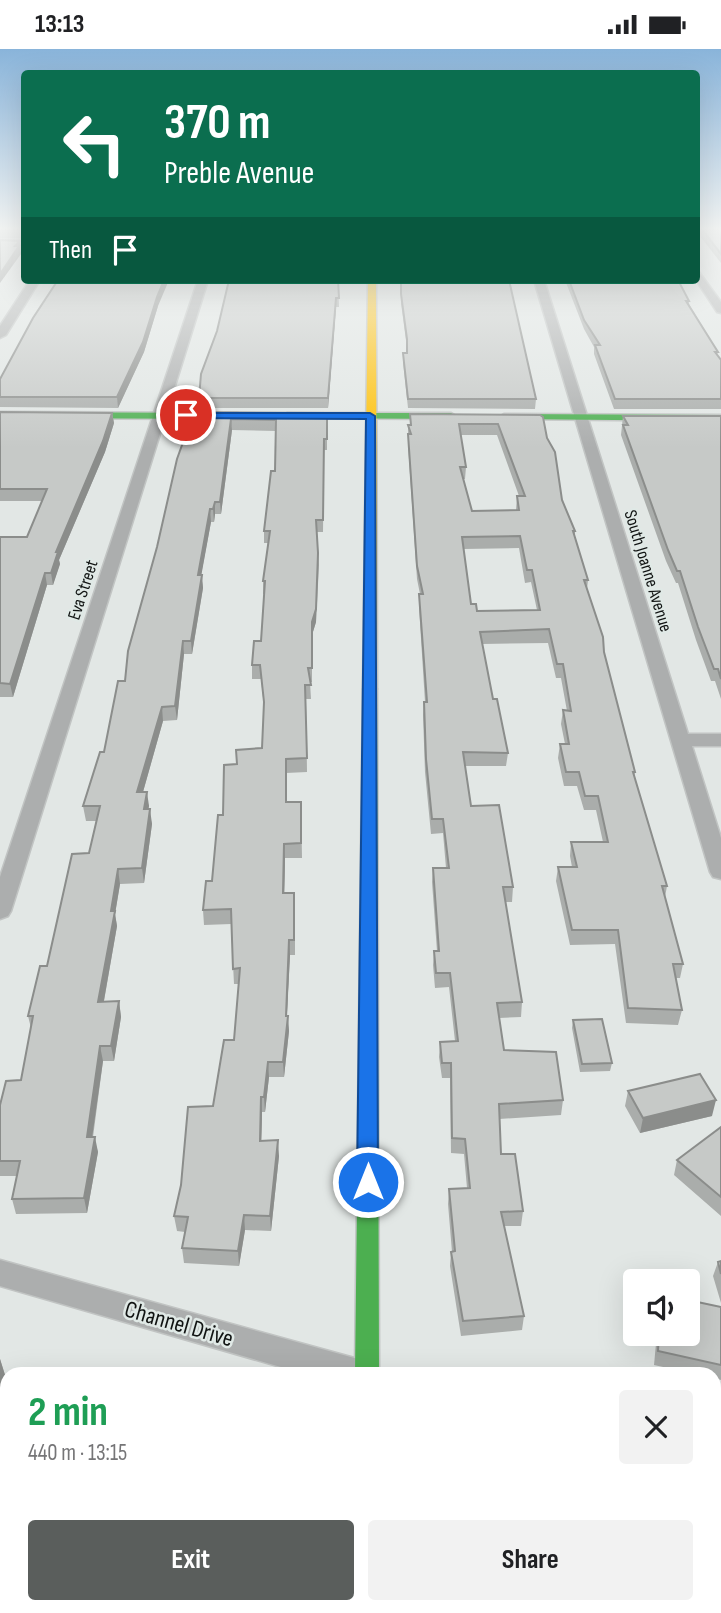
<!DOCTYPE html>
<html lang="en">
<head>
<meta charset="utf-8">
<style>
	:root { --surface:#fff; --page:#f2f2f2; --text:#202124; --muted:#757577; --accent:#5a5e5c }
	body { margin:0; font-family:"Sofia Sans Condensed",sans-serif; background:var(--page); color:var(--text); height:100vh; display:flex; flex-direction:column; font-size:26px; white-space:nowrap }
	* { box-sizing:border-box; margin:0 }
	p { font-size:23px; color:var(--muted) }
	.icon { flex:none; width:38px; height:38px; fill:none; stroke:currentColor; stroke-width:2; stroke-linecap:round; stroke-linejoin:round }
	.map { position:relative; flex:1; overflow:hidden }
	.sheet { position:absolute; left:0px; top:1318px; width:721px; height:247px; display:flex; flex-direction:column; background:var(--surface); border-radius:21px 21px 0 0; box-shadow:0 7px 28px #0002 }
	.sheet>* { flex:none }
	.top-card { position:absolute; left:21px; top:21px; width:679px; height:214px; border-radius:7px; box-shadow:0 7px 28px #0002; background:#0b6e4f; color:#fff; overflow:hidden }
	.tools { position:absolute; left:623px; top:1220px; display:grid; gap:14px }
	.tools a { display:grid; place-items:center; width:77px; height:77px; border-radius:7px; background:var(--surface); box-shadow:0 7px 28px #0002; font-size:35px }
	.pin { position:absolute; display:grid; place-items:center; width:60px; height:60px; color:#fff; margin:-30px; border:4px solid #fff; border-radius:50%; box-shadow:0 2px 7px #0007 }
	.me { position:absolute; width:77px; margin:-38px; rotate:0deg; stroke-linejoin:round; filter:drop-shadow(0 0 5px #0008) }
	.turn { display:flex; align-items:center; gap:24px; height:147px; padding:0 28px; font-size:32px }
	.turn .icon { width:91px; height:91px; stroke-width:2.5 }
	.turn b { display:block; font-size:49px; line-height:60px }
	.then { display:flex; align-items:center; height:66px; padding:0 28px; background:#0003; gap:14px; font-size:26px }
	.round { display:grid; place-items:center; flex:none; width:74px; height:74px; border-radius:7px; background:var(--page) }
	.headline { display:flex; align-items:center; justify-content:space-between; height:119px; padding:0 28px }
	h1 { font-size:42px; font-weight:700; line-height:52px; color:#1e9e55 }
	.cta { display:flex; gap:14px; margin-top:auto; padding:14px 28px }
	.cta a { flex:1; height:80px; border-radius:7px; background:var(--accent); color:#fff; font-size:28px; font-weight:700; line-height:80px; text-align:center }
	.cta a+a { background:var(--page); color:var(--text) }
	.status { display:flex; justify-content:space-between; align-items:center; height:49px; padding:0 35px; background:var(--surface); direction:ltr }
	.status svg { height:19px; fill:currentColor }
	.map>svg:first-child { display:block }
</style>
</head>
<body>
<div class="status"><b>13:13</b><svg viewBox="0 0 49 12"><path d="M0 12V9h3v3zM5 12V6h3v6zM10 12V3h3v9zM15 12V0h3v12zM26 1h20v11H26zM47 4h2v5h-2z"/></svg></div>
<div class="map">
<svg width="721" height="1564" viewBox="0 0 721 1564">
	<rect width="100%" height="100%" fill="#e2e7e5"/>
	<g fill="none" stroke-linecap="round" stroke-linejoin="round">
		<defs>
			<path id="street" d="M0 191H24V197H0Z
				M696 219 721 253V264L717 263 696 231Z
				M30 231H40L6 286 0 289V277Z
				M198 231H208L11 862 8 867 0 870V828Z
				M534 231H544L688 685H721V697H692L721 789V830L713 828 710 823Z
				M0 1211 358 1310 369 1314 374 1325H305L0 1237Z
				M714 1407 721 1409V1443L714 1441Z"/>
			<path id="fast" d="M0 363 238 364 243 367 238 370 0 369Z
				M287 364H451L456 367 451 370 284 369 282 367Z
				M504 365 721 366V372L501 370 499 368Z
				M370 636 377 640 379 1325H355L363 640Z"/>
			<path id="slow" d="M368 231H376L377 640 370 644 363 640Z"/>
		</defs>
		<!-- street casing -->
		<use href="#street" stroke="#c1c4c3" stroke-width="3"/>
		<!-- fast casing -->
		<use href="#fast" stroke="#c1c4c3" stroke-width="3"/>
		<!-- slow casing -->
		<use href="#slow" stroke="#c1c4c3" stroke-width="3"/>
		<!-- street -->
		<use href="#street" fill="#acaeae" fill-rule="evenodd"/>
		<!-- fast -->
		<use href="#fast" fill="#4caf50" fill-rule="evenodd"/>
		<!-- slow -->
		<use href="#slow" fill="#ffc107" fill-rule="evenodd"/>
	</g>
	<!-- wall -->
	<path fill="#aaadab" fill-rule="evenodd" d="M0 180H24V189H0Z
		M696 180H721V214L696 182Z
		M338 231 339 258H336L328 359H200L199 349 217 282Z
		M401 231 536 350 535 360 408 359 403 313V304H407V299L401 254Z
		M565 231H678L689 252V255L718 303 717 306 721 311V360H614L594 305V298L584 280Z
		M158 257 144 303 118 359 0 358V330Z
		M0 363 112 364 114 374 105 403 59 511 60 515 53 536H47L13 648H0V488H27L42 452H0Z
		M198 363 327 364V401H324L323 483H317L319 516 316 573 312 586V633H310L311 650H306L307 723 286 724V753H301L302 809H285L284 844 295 859V906H290L287 967 289 982 284 1028H269L265 1063H262L261 1092 279 1107 271 1182 245 1181 239 1217 184 1214 182 1199 185 1183 177 1182 174 1167 213 1057 234 991 239 935H234L231 875 204 876 203 861 212 832 223 766 237 715 262 699 264 658 261 630H252V616L261 592 264 545H263V532L268 494H264V482L275 422 276 382 232 381 221 465H215L214 473H211L201 526 203 539 192 605H184L177 671 163 672 143 743 149 757 148 760 152 775 144 834 120 835 115 865 117 877 104 952H119L121 968 114 1012H103L93 1088 98 1103 87 1164 16 1165 12 1150 17 1127H0V1056L21 1031 31 979 28 967 89 804 96 772H86L83 757 104 703 125 632 197 374Z
		M410 365 540 366 562 451 575 482V488L588 531 587 540 635 723 634 728 667 837 665 848 683 915 680 929H676L682 961 678 976 626 974 615 895 570 896 556 832 558 818H572L570 807 571 793H603L596 761H584L577 737H564L558 709 560 695H565L561 675 563 661 567 662 561 629H556L548 594 482 595 493 650 508 704 506 717H465L471 757 513 838 512 853H505L522 953 521 968 499 969 504 1001 563 1051 561 1066 499 1070 501 1105 523 1162 521 1177H504L524 1267 522 1281 461 1287 450 1217 451 1203H452L448 1155 449 1140 467 1139 464 1105 451 1104 450 1029H442L439 1008 440 993 455 992 449 938 435 939 433 916 434 902H437L432 833 433 819H446L443 784 431 785 425 723 423 666 424 653H425L419 558V545H420L417 530 408 396V376H410ZM460 386H497L519 447H517L516 461 472 462 463 430H465L466 418ZM519 499 525 534 531 533 537 561 477 562 471 555 463 500Z
		M623 367H721V650L715 632H711L696 591 678 534H676L666 512 621 386Z
		M573 971 612 1014 610 1022 580 1023 572 979Z
		M628 1042 712 1067 640 1084 625 1057Z
		M721 1078V1167L674 1126 677 1111Z
		M721 1212V1254L713 1227 718 1213Z
		M721 1258V1331L714 1329V1325H695L654 1316 657 1284H688Z
		M0 1310 5 1326 2 1333 7 1334V1454L0 1452Z
		M477 1558H503L502 1564Z
		M538 1558H640L639 1564H555V1562Z
		M677 1558H714L721 1564H676Z"/>
	<!-- shaded-wall -->
	<path fill="#8b8d8b" d="M20 192 21 205 0 234V225L15 197Z
		M164 231H169L158 257 144 303 118 359 117 348Z
		M336 249V258L328 359V349Z
		M112 364 114 374 105 403 59 511 60 515 53 536 51 524 56 503Z
		M231 370 232 381 221 465 220 453Z
		M215 453V465L214 473 213 460Z
		M210 460 211 473 199 539 198 526Z
		M318 504 316 573 312 586V633V573Z
		M45 524 47 536 13 648 10 635Z
		M202 526 203 539 192 605 191 592Z
		M183 592 184 605 177 671 175 657Z
		M162 658 163 672 139 757 137 743Z
		M147 743 149 757 146 775 144 760Z
		M150 760 152 775 144 834 142 819Z
		M284 795 285 809 284 859 283 844Z
		M118 820 120 835 115 865 117 877 101 968 98 953Z
		M289 891 290 906 286 982 288 967 289 982 284 1028 283 1013Z
		M119 952 121 968 114 1012 111 997Z
		M100 997 103 1012 90 1103 87 1088Z
		M268 1013 269 1028 265 1063 264 1048Z
		M261 1048 262 1063 261 1107 260 1092Z
		M716 1051 712 1067 640 1084 643 1069Z
		M95 1088 98 1103 87 1164 84 1149Z
		M278 1091 279 1107 271 1182 270 1167Z
		M244 1166 245 1181 239 1217 238 1202Z
		M0 1310 5 1326 0 1336Z"/>
	<!-- building -->
	<path fill="#c6c9c7" stroke="#8b8d8b" stroke-width="2" fill-rule="evenodd" d="M0 180H24V184L23 181 0 182Z
		M702 180H721V205Z
		M0 191 20 192 15 197H19L0 225Z
		M58 231H164L157 248 143 293 117 348H0V330L33 269Z
		M229 231H338L339 249H336L328 349H199L201 325 217 282Z
		M401 231H509L536 350H408L403 304H407V290L401 245Z
		M569 231H678L689 252H686L718 303H715L721 311V350H615L595 296H600L584 271Z
		M0 363 112 364 103 392 56 503H58L51 524H45L10 635 0 634V488H27L47 440H0Z
		M198 363 327 364V390H324L323 471H316L318 504 316 560 312 573V619H308L311 636H305L307 709 286 710V753H301V794L284 795 283 844H294V891H289L286 967H288L283 1013H268L264 1048H261L260 1092 278 1091 270 1167 244 1166 238 1202 182 1199 188 1168 174 1167 181 1136 188 1058 213 1057 224 991H234L240 919 233 920 231 860 203 861 206 832H212L218 766H223L224 716 237 715 236 701 262 699 264 653 260 616H252L254 592H261L265 532H263L270 482H264L271 422H275L276 371 231 370 220 453H215L213 460H210L198 526H202L191 592H183L175 657 162 658 137 743H147L144 760H150L142 819 118 820 111 862H115L98 953 119 952 111 997H100L87 1088H95L84 1149 12 1150 20 1112H0V1056L6 1032 21 1031 33 967H28L40 917H47L72 805 89 804 100 757H83L100 703H104L118 632H125L128 602 157 498 177 410 190 374H197Z
		M410 365 540 366 543 368 547 389 555 403 562 451 575 482H573L588 531H584L603 588 604 603 635 723H633L667 837H662L683 915H673L682 961 628 959 618 881H572L558 818H577L571 793H608L598 747H585L579 723H566L560 695H569L563 661 571 662 563 615H557L549 580 480 583 493 650H497L508 704 463 703 471 757 499 756 513 838H503L522 953 497 954 504 1001 556 1003 563 1051 499 1055 501 1105H515L523 1162 501 1163 524 1267 463 1272 451 1203 455 1202 449 1140 470 1139 465 1090 452 1089 451 1014H442L440 993 458 992 450 924H436L434 902H439L433 819H449L443 770H432L426 710 424 653H427L419 545H423L417 517 408 385H411L408 376H411ZM459 375H498L525 447H517L519 461 472 462 460 418H466ZM520 487 527 521H532L540 561 477 562 476 555H471L462 488Z
		M623 367H721V630L718 620H714L698 578 680 522H677L668 501 623 376H628Z
		M602 970 612 1014 582 1015 573 971Z
		M700 1025 716 1051 643 1069 628 1042Z
		M721 1078V1148L677 1111Z
		M721 1212V1225L718 1213Z
		M688 1251 721 1258V1316L658 1302 659 1284H688Z
		M0 1332 7 1334V1439L0 1437Z
		M714 1521 721 1523V1564H680V1558H714Z
		M390 1558H419L418 1564H388Z
		M557 1558H640L639 1564H606L601 1563V1564H556Z"/>
	<!-- sky -->
	<linearGradient id="sky" x2="0" y2="1"><stop stop-color="#89b4da"/><stop offset="0.45" stop-color="#f2f4f3"/><stop offset="1" stop-color="#f2f4f3" stop-opacity="0"/></linearGradient>
	<rect width="721" height="399" fill="url(#sky)"/>
	<!-- route -->
	<path fill="#1a73e8" stroke="#114b97" stroke-width="2" d="M182 364H370L375 367 378 1133 375 1139 368 1142 360 1139 357 1133 366 370 186 369 181 366Z"/>
	<g text-anchor="middle" dominant-baseline="central" stroke-width="5" stroke-linejoin="round" paint-order="stroke">
		<!-- far-street labels -->
		<g font-size="18" fill="#111413" stroke="#e0e9e6">
			<text transform="translate(648 522) rotate(73)">South Joanne Avenue</text>
			<text transform="translate(83 541) rotate(-72)">Eva Street</text>
		</g>
		<!-- near-street labels -->
		<g font-size="24" fill="#111413" stroke="#e0e9e6">
			<text transform="translate(179 1275) rotate(16)">Channel Drive</text>
		</g>
	</g>
</svg>
<div class="tools">
<a><svg class="icon" aria-label="sound" viewBox="0 0 24 24"><path d="M4 9h4l5-4v14l-5-4H4zM17 9q2 3 0 6"/></svg></a>
</div>
<div class="pin" style="left:186px;top:366px;background:#d93025"><svg class="icon" aria-label="arrive" viewBox="0 0 24 24"><path d="M6 21V4h12l-3 4 3 4H6"/></svg></div>
<svg class="me" style="left:368px;top:1133px" viewBox="-20 -20 40 40"><circle r="17" fill="#1a73e8" stroke="#fff" stroke-width="3"/><path d="M0-11L8 9 0 5-8 9z" fill="#fff"/></svg>
<div class="top-card">
<div class="turn"><svg class="icon" aria-label="left" viewBox="0 0 24 24"><path d="M17 20v-9H6M10 6l-5 5 5 5"/></svg><div><b>370 m</b>Preble Avenue</div></div>
<div class="then">Then<svg class="icon" aria-label="arrive" viewBox="0 0 24 24"><path d="M6 21V4h12l-3 4 3 4H6"/></svg></div>
</div>
<section class="sheet">
<div class="headline"><div><h1>2 min</h1><p>440 m · 13:15</p></div><a class="round"><svg class="icon" aria-label="close" viewBox="0 0 24 24"><path d="M6 6l12 12M18 6L6 18"/></svg></a></div>
<div class="cta"><a>Exit</a><a>Share</a></div>
</section>
</div>
</body>
</html>
